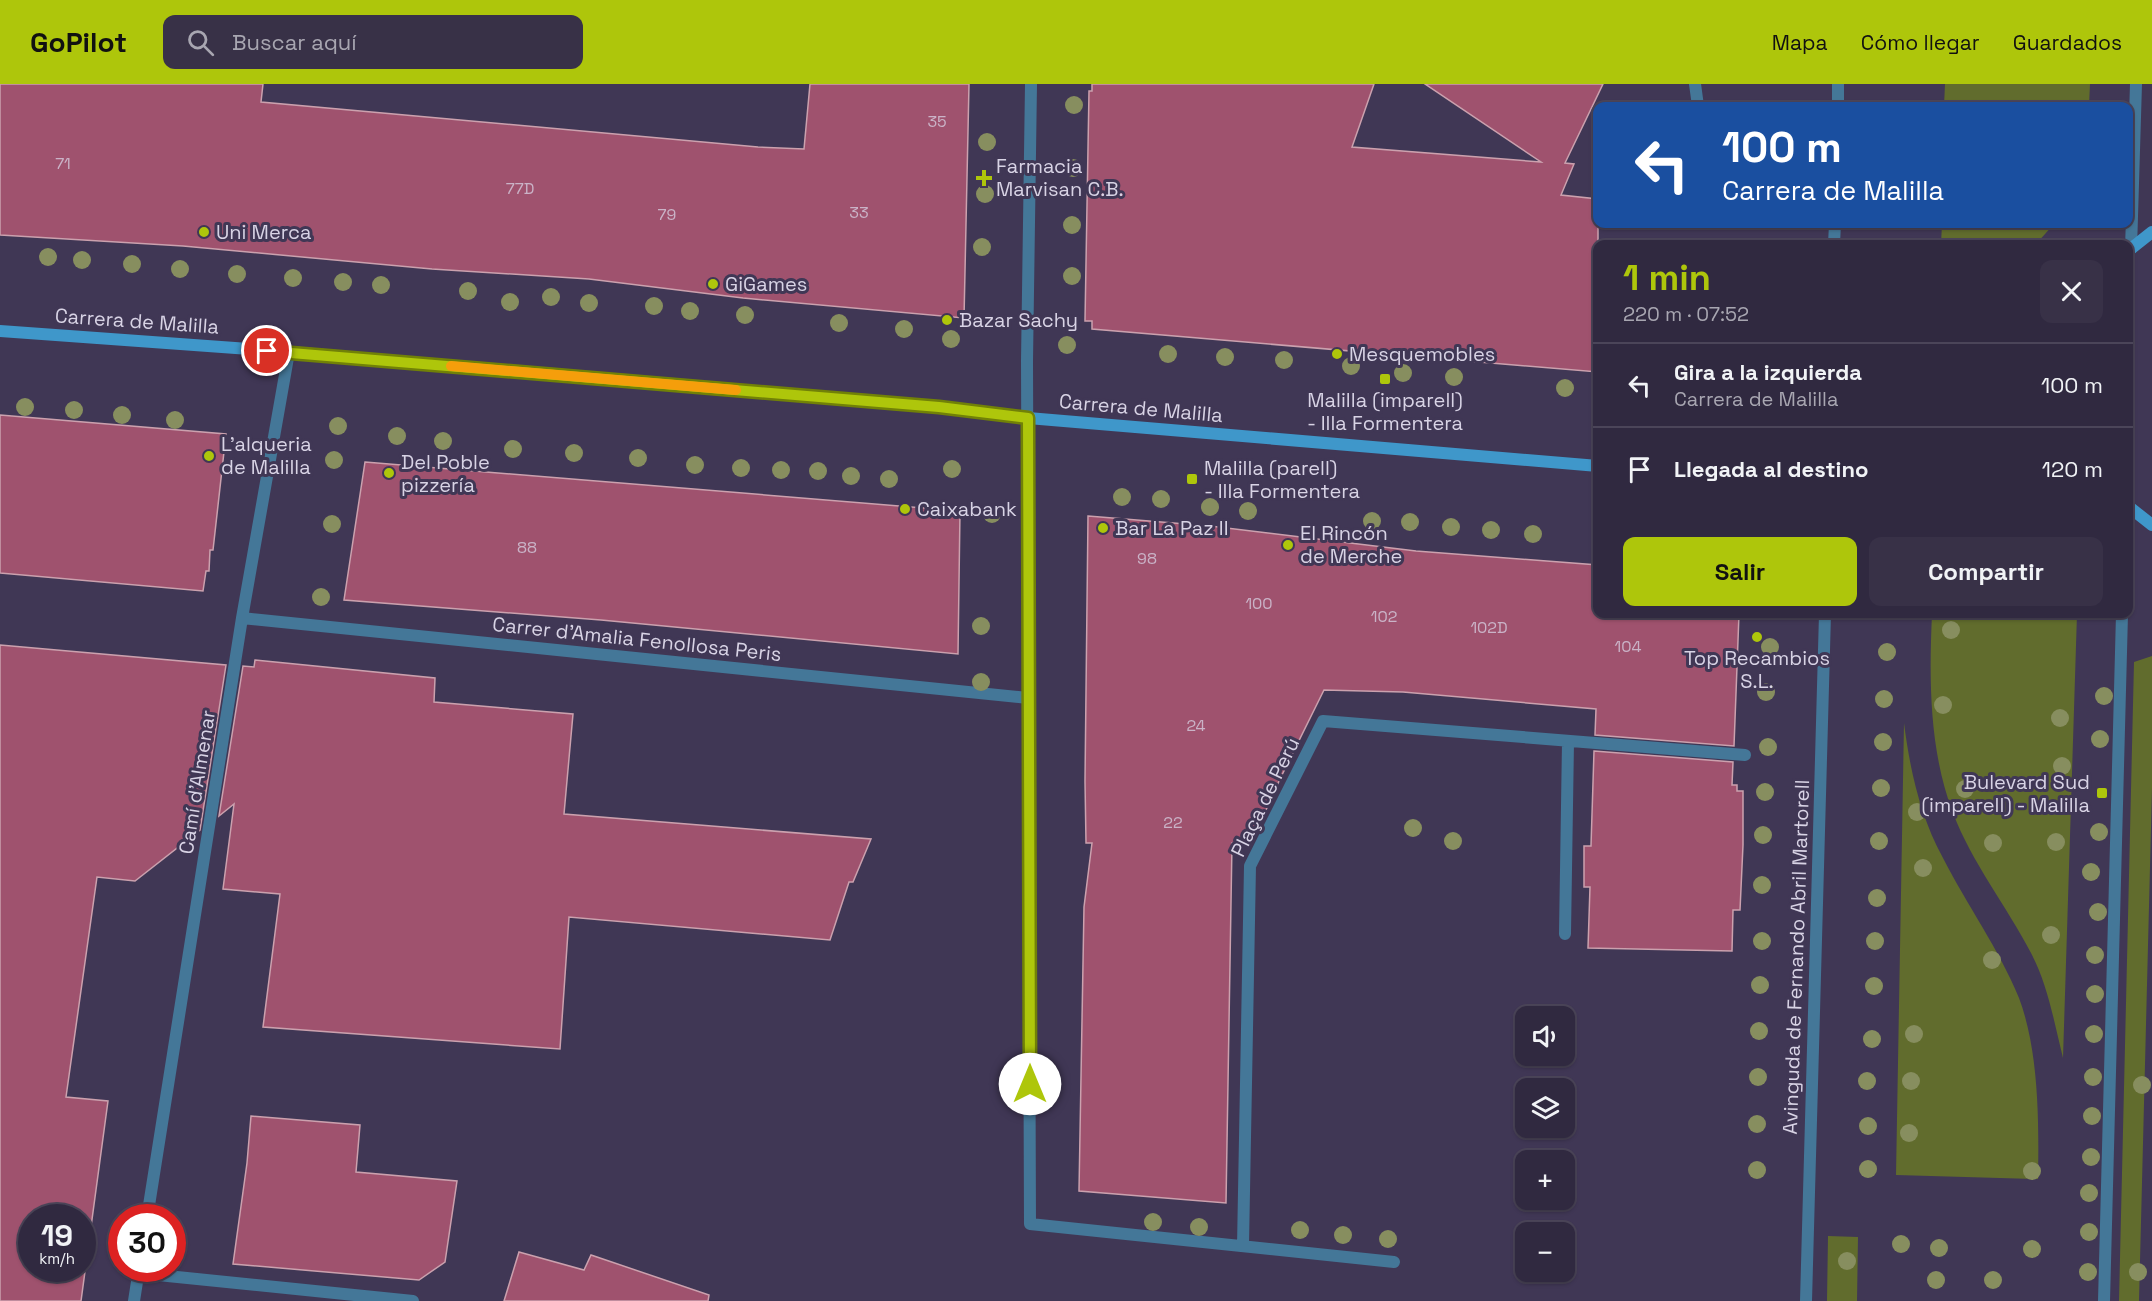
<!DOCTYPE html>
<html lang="es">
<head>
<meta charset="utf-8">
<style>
	:root { --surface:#302940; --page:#383147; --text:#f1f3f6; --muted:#a8a6b1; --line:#4b4559; --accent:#aec60b }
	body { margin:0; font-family:"Space Grotesk",sans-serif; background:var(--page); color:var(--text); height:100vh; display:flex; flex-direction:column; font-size:22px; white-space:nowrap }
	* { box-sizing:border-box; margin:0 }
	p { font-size:20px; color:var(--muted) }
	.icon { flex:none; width:33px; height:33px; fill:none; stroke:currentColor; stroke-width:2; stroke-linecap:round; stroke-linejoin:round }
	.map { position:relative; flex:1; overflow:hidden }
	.drawer { position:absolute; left:1593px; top:156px; width:540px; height:378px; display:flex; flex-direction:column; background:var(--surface); border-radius:12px; box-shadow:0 2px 4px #0004,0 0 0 2px var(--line) }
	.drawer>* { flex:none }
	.top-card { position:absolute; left:1593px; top:18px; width:540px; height:126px; border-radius:12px; box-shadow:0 2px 4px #0004,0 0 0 2px var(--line); background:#1a4fa0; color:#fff; overflow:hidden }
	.tools { position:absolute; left:1515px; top:922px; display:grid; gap:12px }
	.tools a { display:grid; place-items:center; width:60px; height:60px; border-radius:12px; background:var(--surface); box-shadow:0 2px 4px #0004,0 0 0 2px var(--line); font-size:30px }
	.speed { position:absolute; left:18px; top:1120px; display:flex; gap:12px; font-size:30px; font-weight:700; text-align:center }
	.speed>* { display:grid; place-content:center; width:78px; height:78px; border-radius:50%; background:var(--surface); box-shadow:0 2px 4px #0004,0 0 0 2px var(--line); line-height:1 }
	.speed small { font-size:15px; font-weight:400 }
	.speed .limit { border:9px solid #d22; background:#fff; color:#111 }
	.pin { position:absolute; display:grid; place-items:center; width:51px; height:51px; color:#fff; margin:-26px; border:3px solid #fff; border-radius:50%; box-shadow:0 2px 6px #0007 }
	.me { position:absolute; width:66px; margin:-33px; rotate:0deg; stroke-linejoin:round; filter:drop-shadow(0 0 4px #0008) }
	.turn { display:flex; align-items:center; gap:21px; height:126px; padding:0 30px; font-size:27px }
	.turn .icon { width:78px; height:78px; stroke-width:2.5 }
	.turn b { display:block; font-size:42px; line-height:51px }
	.round { display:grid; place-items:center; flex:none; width:63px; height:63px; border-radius:12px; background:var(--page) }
	.head { display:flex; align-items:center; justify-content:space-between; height:102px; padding:0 30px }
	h1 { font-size:36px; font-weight:700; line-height:45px; color:var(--accent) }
	.cta { display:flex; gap:12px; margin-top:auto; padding:12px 30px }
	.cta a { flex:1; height:69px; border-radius:12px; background:var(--accent); color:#111; font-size:24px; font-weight:700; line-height:69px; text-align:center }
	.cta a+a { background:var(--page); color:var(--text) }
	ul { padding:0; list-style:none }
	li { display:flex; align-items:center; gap:18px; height:84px; padding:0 30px; border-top:2px solid var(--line) }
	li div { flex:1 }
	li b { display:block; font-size:22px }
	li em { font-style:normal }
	header { display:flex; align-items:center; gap:36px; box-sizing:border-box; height:84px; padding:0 30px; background:var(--accent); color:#111 }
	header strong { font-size:28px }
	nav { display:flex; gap:33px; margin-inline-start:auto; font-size:21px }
	.search { width:420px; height:54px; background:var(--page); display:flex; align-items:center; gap:15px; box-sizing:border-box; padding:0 21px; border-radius:12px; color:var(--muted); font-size:22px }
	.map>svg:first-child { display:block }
</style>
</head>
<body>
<header>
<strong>GoPilot</strong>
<div class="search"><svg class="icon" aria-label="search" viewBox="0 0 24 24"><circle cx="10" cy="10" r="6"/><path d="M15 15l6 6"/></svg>Buscar aquí</div>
<nav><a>Mapa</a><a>Cómo llegar</a><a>Guardados</a></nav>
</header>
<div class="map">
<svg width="2152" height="1217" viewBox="0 0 2152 1217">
	<rect width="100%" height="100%" fill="#403755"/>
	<!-- green -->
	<path fill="#616c2d" d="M1945 0H2090L2089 22H1944Z
		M1942 140H2054L2036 160H1941Z
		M1932 530H2077L2063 974C2054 938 2048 901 2031 869 2006 821 1972 779 1953 729 1929 666 1929 596 1932 530Z
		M2152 572V704L2139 1217H2119L2134 578Z
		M1904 639C1910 686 1920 732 1943 774 1967 821 1999 865 2019 914 2039 967 2039 1039 2038 1095L1896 1091Z
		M1828 1152 1858 1153 1857 1217H1827Z"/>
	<!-- building -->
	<path fill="#9f526e" stroke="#cba1ae" stroke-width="1.5" fill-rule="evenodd" d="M0 0H263L261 18 758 63 804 65 810 0H969L964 234 743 214 589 195 432 185 183 162 0 151Z
		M1092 0H1374L1352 63 1541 78 1425 0H1603L1565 79 1574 80 1561 111 1598 115V288L1092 245V237H1085L1089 7H1092Z
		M0 331 226 350 213 466H210L209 487H206L203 507 0 489Z
		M365 378 960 427 958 570 601 536 344 516Z
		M1088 432 1210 442 1416 467 1598 481V530H1739L1734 662 1595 651 1596 625 1403 608 1324 606 1280 695 1251 759H1232L1226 1119 1079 1107 1084 823 1092 759H1086L1085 697Z
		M0 561 226 581 200 746 135 797 97 793 66 1013 108 1017 81 1217H0ZM32 1134H82V1185H32Z
		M255 576 435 594 434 618 573 630 564 730 871 755 853 798H849L830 856 569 833 560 965 263 943 280 810 223 805 234 720 219 732 243 582 254 583Z
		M1594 667 1733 678 1732 701H1737V707H1743V761L1740 826H1733L1732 867 1588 864 1590 803H1584V762H1591Z
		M251 1032 360 1041 356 1088 457 1097 445 1178 419 1196 233 1180 247 1079Z
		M519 1168 584 1186 591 1171 709 1211 708 1217H504Z"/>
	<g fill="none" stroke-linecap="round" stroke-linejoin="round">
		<!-- lane -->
		<path stroke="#447798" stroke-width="12" d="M2131 165 2136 0
			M2104 1217 2122 530"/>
		<!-- street -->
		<path stroke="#447798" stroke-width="12" d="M1031 0 1027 277 1030 1140 1394 1178
			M1695 0 1698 22
			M1838 22V0
			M1834 160 1835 140
			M242 534 1028 614
			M1565 850 1568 658
			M147 1134 242 534 289 268
			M1243 1162 1250 782 1323 637 1745 671
			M138 1189 413 1217
			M134 1217 139 1185
			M1806 1217 1825 530"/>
		<!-- secondary -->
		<path stroke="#3f97ca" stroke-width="12" d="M2128 167 2152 148
			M0 247 289 268 939 323 1028 334 1598 382
			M2128 422 2152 441"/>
	</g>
	<!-- trees -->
	<g fill="#878e5f">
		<circle cx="1074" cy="21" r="9"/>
		<circle cx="987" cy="58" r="9"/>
		<circle cx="1073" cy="84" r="9"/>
		<circle cx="985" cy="110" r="9"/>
		<circle cx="1072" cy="141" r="9"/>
		<circle cx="982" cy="163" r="9"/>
		<circle cx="48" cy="173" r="9"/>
		<circle cx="82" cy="176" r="9"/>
		<circle cx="132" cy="180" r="9"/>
		<circle cx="180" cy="185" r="9"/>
		<circle cx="237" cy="190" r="9"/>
		<circle cx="1072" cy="192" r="9"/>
		<circle cx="293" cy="194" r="9"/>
		<circle cx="343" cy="198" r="9"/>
		<circle cx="381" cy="201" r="9"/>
		<circle cx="468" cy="207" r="9"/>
		<circle cx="551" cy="213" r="9"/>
		<circle cx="510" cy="218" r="9"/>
		<circle cx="589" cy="219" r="9"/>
		<circle cx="654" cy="222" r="9"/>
		<circle cx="690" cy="227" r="9"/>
		<circle cx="745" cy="231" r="9"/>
		<circle cx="839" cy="239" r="9"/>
		<circle cx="904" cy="245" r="9"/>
		<circle cx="951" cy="255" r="9"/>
		<circle cx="1067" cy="261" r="9"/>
		<circle cx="1168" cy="270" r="9"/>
		<circle cx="1225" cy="273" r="9"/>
		<circle cx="1284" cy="276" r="9"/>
		<circle cx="1351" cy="282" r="9"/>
		<circle cx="1403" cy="289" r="9"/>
		<circle cx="1454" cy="293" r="9"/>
		<circle cx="1565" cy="304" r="9"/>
		<circle cx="25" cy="323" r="9"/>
		<circle cx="74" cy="326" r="9"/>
		<circle cx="122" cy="331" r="9"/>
		<circle cx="175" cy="336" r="9"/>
		<circle cx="338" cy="342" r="9"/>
		<circle cx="397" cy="352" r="9"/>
		<circle cx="443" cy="357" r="9"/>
		<circle cx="513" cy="365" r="9"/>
		<circle cx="574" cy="369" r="9"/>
		<circle cx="638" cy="374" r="9"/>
		<circle cx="334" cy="376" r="9"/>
		<circle cx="695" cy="381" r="9"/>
		<circle cx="741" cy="384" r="9"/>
		<circle cx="952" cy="385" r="9"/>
		<circle cx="781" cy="386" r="9"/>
		<circle cx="818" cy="387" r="9"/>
		<circle cx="851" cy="392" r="9"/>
		<circle cx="889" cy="395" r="9"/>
		<circle cx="1122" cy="413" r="9"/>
		<circle cx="1161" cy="415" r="9"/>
		<circle cx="1210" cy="423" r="9"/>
		<circle cx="1248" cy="427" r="9"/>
		<circle cx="992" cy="430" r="9"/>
		<circle cx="1372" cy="437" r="9"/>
		<circle cx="1410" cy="438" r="9"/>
		<circle cx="332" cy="440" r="9"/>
		<circle cx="1451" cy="443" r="9"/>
		<circle cx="1491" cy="446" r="9"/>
		<circle cx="1533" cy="450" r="9"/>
		<circle cx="321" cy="513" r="9"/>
		<circle cx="981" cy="542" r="9"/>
		<circle cx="1951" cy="546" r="9"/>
		<circle cx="1770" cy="563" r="9"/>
		<circle cx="1887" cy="568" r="9"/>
		<circle cx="981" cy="598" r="9"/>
		<circle cx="1766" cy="608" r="9"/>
		<circle cx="2104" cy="612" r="9"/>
		<circle cx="1884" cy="615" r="9"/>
		<circle cx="1943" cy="621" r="9"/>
		<circle cx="2060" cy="634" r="9"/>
		<circle cx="2100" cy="655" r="9"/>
		<circle cx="1883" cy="658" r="9"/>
		<circle cx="1768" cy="663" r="9"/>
		<circle cx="2062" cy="682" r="9"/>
		<circle cx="1881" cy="704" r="9"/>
		<circle cx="1965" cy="705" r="9"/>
		<circle cx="1765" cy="708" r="9"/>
		<circle cx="1917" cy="728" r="9"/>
		<circle cx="1413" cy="744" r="9"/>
		<circle cx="2099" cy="748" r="9"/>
		<circle cx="1763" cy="751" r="9"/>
		<circle cx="1453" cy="757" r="9"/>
		<circle cx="1879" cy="757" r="9"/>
		<circle cx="2056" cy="758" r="9"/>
		<circle cx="1993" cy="759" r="9"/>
		<circle cx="1923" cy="784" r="9"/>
		<circle cx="2091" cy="788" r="9"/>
		<circle cx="1762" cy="801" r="9"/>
		<circle cx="1877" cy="814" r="9"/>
		<circle cx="2098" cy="828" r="9"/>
		<circle cx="2051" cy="851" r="9"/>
		<circle cx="1762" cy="857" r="9"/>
		<circle cx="1875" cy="857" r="9"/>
		<circle cx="2095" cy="871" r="9"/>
		<circle cx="1992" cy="876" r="9"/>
		<circle cx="1760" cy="901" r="9"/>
		<circle cx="1874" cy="902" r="9"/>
		<circle cx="2095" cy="910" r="9"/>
		<circle cx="1759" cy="947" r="9"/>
		<circle cx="1914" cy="950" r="9"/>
		<circle cx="2094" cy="950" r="9"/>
		<circle cx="1872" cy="955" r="9"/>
		<circle cx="1758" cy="993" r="9"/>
		<circle cx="2093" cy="993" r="9"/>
		<circle cx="1867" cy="997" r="9"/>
		<circle cx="1911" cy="997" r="9"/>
		<circle cx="2142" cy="1001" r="9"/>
		<circle cx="2092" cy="1032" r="9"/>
		<circle cx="1757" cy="1040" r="9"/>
		<circle cx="1868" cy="1042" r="9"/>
		<circle cx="1909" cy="1049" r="9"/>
		<circle cx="2091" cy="1073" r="9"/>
		<circle cx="1868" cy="1085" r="9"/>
		<circle cx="1757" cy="1086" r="9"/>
		<circle cx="2032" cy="1087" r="9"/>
		<circle cx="2089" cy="1109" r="9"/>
		<circle cx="1153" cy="1138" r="9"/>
		<circle cx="1199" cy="1143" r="9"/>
		<circle cx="1300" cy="1146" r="9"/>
		<circle cx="2089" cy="1148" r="9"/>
		<circle cx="1343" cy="1151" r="9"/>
		<circle cx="1388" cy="1155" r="9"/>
		<circle cx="1901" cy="1160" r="9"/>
		<circle cx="1939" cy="1164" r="9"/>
		<circle cx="2032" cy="1165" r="9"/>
		<circle cx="1847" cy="1177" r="9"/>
		<circle cx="2088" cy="1188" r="9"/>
		<circle cx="2138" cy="1188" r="9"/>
		<circle cx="1936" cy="1196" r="9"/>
		<circle cx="1993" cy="1196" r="9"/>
	</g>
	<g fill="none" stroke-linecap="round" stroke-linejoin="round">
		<defs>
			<path id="route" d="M267 267 939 323 1028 334 1030 1000"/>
		</defs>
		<!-- route casing -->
		<use href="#route" stroke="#718107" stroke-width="15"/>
		<!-- route -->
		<use href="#route" stroke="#aec60b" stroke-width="10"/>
		<!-- slow -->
		<path stroke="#f59e0b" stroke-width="10" d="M451 282 736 306"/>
	</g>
	<!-- markers -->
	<g fill="#aec60b" stroke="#403755" stroke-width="2">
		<path d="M981 85h6v6h6v6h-6v6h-6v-6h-6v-6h6z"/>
		<circle cx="204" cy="148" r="6"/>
		<circle cx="713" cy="200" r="6"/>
		<circle cx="947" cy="236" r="6"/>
		<circle cx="1337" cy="270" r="6"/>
		<rect x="1379" y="289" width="12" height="12" rx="3"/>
		<circle cx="209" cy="372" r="6"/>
		<circle cx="389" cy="389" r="6"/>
		<rect x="1186" y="389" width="12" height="12" rx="3"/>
		<circle cx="905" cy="425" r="6"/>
		<circle cx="1103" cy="444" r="6"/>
		<circle cx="1288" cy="461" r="6"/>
		<circle cx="1757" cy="553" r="6"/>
		<rect x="2096" y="703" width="12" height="12" rx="3"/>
	</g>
	<g text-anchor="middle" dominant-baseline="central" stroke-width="6" stroke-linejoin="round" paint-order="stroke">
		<!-- number labels -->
		<g font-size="16" fill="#cab3c7">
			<text x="937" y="37">35</text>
			<text x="63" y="79">71</text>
			<text x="520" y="104">77D</text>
			<text x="859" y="128">33</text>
			<text x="667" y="130">79</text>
			<text x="527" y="463">88</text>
			<text x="1147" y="474">98</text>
			<text x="1259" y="519">100</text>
			<text x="1384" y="532">102</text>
			<text x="1489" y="543">102D</text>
			<text x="1628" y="562">104</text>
			<text x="1196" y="641">24</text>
			<text x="1173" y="738">22</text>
		</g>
		<!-- poi labels -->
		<g font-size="20" fill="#d8d3e5" stroke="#403755" text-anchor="start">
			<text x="996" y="82">Farmacia<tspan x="996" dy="23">Marvisan C.B.</tspan></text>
			<text x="216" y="148">Uni Merca</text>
			<text x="725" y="200">GiGames</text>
			<text x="959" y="236">Bazar Sachy</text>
			<text x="1349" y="270">Mesquemobles</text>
			<text x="1385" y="316" text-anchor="middle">Malilla (imparell)<tspan x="1385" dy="23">- Illa Formentera</tspan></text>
			<text x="221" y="360">L'alqueria<tspan x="221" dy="23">de Malilla</tspan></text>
			<text x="401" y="378">Del Poble<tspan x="401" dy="23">pizzería</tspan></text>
			<text x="1204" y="384">Malilla (parell)<tspan x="1204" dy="23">- Illa Formentera</tspan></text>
			<text x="917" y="425">Caixabank</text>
			<text x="1115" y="444">Bar La Paz II</text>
			<text x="1300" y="449">El Rincón<tspan x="1300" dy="23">de Merche</tspan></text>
			<text x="1757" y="574" text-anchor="middle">Top Recambios<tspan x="1757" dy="23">S.L.</tspan></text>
			<text x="2090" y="698" text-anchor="end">Bulevard Sud<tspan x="2090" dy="23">(imparell) - Malilla</tspan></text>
		</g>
		<!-- street labels -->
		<g font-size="20" fill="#d8d3e5" stroke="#403755">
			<text transform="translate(137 237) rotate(4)">Carrera de Malilla</text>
			<text transform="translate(1141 324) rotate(5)">Carrera de Malilla</text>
			<text transform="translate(637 555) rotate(6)">Carrer d'Amalia Fenollosa Peris</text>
			<text transform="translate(197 698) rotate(-81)">Camí d'Almenar</text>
			<text transform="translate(1265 713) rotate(-64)">Plaça de Perú</text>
			<text transform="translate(1796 873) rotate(-88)">Avinguda de Fernando Abril Martorell</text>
		</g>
	</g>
</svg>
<div class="tools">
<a><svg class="icon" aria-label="sound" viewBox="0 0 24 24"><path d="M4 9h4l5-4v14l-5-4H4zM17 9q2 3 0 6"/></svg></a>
<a><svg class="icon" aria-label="layers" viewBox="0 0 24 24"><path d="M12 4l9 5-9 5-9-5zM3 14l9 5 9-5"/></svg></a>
<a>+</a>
<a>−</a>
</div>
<div class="speed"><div>19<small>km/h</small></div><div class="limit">30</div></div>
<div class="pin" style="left:267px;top:267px;background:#d93025"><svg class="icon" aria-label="arrive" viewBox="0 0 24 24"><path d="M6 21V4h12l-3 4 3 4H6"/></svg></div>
<svg class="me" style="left:1030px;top:1000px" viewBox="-20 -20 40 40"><circle r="19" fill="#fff"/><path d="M0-13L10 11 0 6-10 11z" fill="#aec60b"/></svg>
<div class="top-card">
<div class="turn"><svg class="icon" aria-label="left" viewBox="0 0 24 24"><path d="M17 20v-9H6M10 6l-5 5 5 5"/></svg><div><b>100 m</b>Carrera de Malilla</div></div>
</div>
<section class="drawer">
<div class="head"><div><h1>1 min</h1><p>220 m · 07:52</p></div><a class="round"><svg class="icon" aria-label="close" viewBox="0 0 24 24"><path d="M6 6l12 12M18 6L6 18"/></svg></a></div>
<ul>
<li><svg class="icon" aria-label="left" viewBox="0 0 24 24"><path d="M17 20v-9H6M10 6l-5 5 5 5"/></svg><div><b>Gira a la izquierda</b><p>Carrera de Malilla</p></div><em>100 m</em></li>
<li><svg class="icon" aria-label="arrive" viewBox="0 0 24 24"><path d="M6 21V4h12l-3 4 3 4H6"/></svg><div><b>Llegada al destino</b></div><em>120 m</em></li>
</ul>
<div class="cta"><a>Salir</a><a>Compartir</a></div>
</section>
</div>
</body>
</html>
